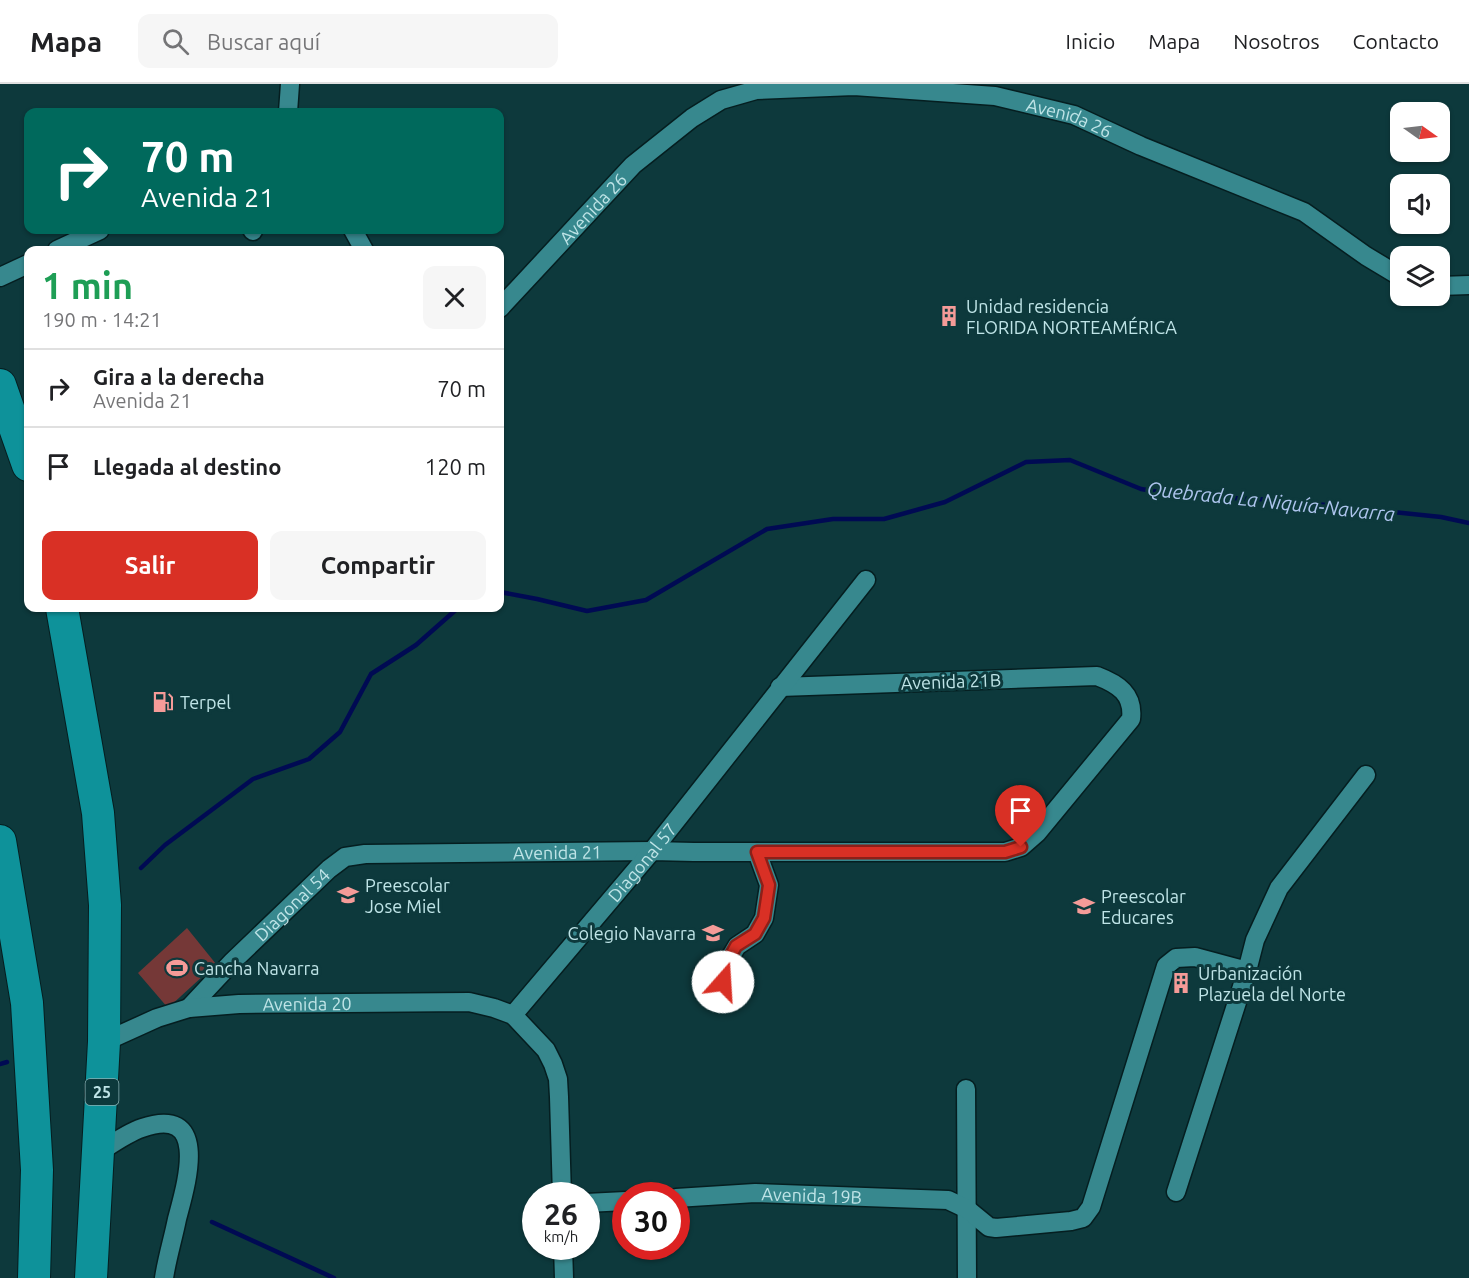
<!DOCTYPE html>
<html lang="es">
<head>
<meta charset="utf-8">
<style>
	:root { --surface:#fff; --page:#f6f6f6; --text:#202124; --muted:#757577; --line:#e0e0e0; --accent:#d93025 }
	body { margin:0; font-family:Ubuntu,sans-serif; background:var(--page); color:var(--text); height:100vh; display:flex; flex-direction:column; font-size:22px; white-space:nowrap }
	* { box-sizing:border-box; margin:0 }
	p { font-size:20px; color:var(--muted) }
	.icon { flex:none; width:33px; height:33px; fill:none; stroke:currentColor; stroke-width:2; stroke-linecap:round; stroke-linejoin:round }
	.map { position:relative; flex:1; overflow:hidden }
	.sheet { position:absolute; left:24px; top:162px; width:480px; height:366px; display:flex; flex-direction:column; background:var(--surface); border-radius:12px; box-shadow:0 2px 4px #0004 }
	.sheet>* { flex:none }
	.hud { position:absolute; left:24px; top:24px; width:480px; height:126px; border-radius:12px; box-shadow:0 2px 4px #0004; background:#00695c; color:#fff; overflow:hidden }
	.needle { width:39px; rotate:104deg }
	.fabs { position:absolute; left:1390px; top:18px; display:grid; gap:12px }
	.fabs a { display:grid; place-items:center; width:60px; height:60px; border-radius:12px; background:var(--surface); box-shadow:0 2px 4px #0004; font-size:30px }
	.speed { position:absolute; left:522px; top:1098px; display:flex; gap:12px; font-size:30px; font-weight:700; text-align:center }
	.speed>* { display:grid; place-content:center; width:78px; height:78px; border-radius:50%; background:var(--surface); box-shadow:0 2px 4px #0004; line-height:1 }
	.speed small { font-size:15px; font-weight:400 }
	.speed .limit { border:9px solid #d22; background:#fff; color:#111 }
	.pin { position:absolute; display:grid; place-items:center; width:51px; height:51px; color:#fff; margin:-62px -26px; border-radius:50% 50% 50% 0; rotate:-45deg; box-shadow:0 0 6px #0007 }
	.pin .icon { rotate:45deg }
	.me { position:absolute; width:66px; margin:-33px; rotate:19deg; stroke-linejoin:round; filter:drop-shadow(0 0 4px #0008) }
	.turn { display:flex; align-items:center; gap:21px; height:126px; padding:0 18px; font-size:27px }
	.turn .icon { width:78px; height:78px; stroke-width:2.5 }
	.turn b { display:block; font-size:42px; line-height:51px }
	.round { display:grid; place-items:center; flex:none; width:63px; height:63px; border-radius:12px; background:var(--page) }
	.head { display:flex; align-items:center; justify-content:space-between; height:102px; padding:0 18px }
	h1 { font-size:36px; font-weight:600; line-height:45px; color:#1e9e55 }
	.primary-button { display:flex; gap:12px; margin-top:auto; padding:12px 18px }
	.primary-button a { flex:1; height:69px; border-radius:12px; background:var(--accent); color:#fff; font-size:24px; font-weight:600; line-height:69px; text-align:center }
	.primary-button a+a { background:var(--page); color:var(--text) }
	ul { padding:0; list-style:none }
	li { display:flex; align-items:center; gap:18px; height:78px; padding:0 18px; border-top:2px solid var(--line) }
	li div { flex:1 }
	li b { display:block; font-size:22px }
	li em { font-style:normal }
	header { display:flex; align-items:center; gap:36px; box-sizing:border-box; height:84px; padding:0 30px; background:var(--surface); border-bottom:2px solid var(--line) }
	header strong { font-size:28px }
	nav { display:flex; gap:33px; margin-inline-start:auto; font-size:21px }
	.search { width:420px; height:54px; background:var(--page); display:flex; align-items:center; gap:15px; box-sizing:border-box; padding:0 21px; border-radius:12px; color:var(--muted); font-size:22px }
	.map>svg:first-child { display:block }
</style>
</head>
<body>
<header>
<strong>Mapa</strong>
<div class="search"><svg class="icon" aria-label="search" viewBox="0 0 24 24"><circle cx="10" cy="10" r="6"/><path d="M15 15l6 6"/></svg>Buscar aquí</div>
<nav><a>Inicio</a><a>Mapa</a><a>Nosotros</a><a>Contacto</a></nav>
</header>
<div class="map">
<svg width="1469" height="1194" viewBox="0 0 1469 1194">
	<rect width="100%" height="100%" fill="#0d393c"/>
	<!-- green -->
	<path fill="#753837" d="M187 844 216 880 168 924 138 889Z"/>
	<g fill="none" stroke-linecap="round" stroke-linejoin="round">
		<!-- stream -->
		<path stroke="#000a53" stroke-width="4.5" d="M500 508 537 515 587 527 646 516 767 445 833 435H884L945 418 1026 378 1070 376 1141 405 1183 412 1278 416 1441 433 1469 439
			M141 784 165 761 253 695 309 675 340 648 371 590 416 561 458 524
			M0 980 7 978
			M212 1138 334 1194"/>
		<defs>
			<g id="street">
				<path d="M288 28 290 0"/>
				<path d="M252 146 253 147"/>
				<path d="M353 146 364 166"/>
				<path d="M57 166 100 146"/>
				<path d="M0 193 28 180"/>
				<path d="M1440 202 1469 201"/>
				<path id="s1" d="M500 224 633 81 692 34 721 16 756 6 854 2 995 12 1074 31 1141 62 1304 128 1366 172 1401 193"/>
				<path d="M721 911 724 884 737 862 755 850 764 834 769 801 757 768"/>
				<path id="s2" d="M189 924 233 877 329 785 345 773 365 770 652 767 694 768H1005L1021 763 1037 749 1131 635C1134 610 1118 600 1097 592L780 603"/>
				<path id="s3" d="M513 931 652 767 866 496"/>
				<path id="s4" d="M104 958 157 934 189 924 239 920 469 918 494 924 513 931 546 966 553 980 558 995 559 1013 562 1112"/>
				<path d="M966 1005 967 1194"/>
				<path d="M98 1069C112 1060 127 1049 142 1044 211 1020 186 1101 177 1135 173 1155 167 1174 164 1194"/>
				<path d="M1176 1108 1247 887"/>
				<path id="s5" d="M676 1114 755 1109 948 1116 967 1125 989 1143 996 1144 1071 1137 1083 1134 1091 1123 1166 882 1176 874 1195 873 1247 887 1255 856 1279 804 1366 691"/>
				<path d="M586 1119 626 1117"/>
				<path d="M563 1162 564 1194"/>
			</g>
			<path id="highway" d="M0 301 28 381
				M62 524 98 729 105 821 104 958 91 1194
				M0 757 27 919 37 1086 34 1194"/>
		</defs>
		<!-- street casing -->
		<use href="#street" stroke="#051e20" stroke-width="21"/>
		<!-- highway casing -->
		<use href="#highway" stroke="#051e20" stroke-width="34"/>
		<!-- street -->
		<use href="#street" stroke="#37888e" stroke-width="18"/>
		<!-- highway -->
		<use href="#highway" stroke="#0e929a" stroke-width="32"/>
	</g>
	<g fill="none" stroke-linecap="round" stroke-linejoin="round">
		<defs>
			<path id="route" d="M723 898 724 884 736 862 755 850 764 834 769 801 757 768H1005L1021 763"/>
		</defs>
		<!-- route casing -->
		<use href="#route" stroke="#8d1f18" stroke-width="15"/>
		<!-- route -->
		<use href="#route" stroke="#d93025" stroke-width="10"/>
	</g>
	<!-- icons -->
	<defs>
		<symbol id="building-bare" viewBox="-9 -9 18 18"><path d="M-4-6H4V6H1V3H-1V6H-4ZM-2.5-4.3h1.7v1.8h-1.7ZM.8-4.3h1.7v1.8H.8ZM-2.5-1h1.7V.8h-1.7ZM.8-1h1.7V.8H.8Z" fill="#f59b98" stroke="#0d393c" stroke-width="2.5" paint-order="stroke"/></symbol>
		<symbol id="fuel-bare" viewBox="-9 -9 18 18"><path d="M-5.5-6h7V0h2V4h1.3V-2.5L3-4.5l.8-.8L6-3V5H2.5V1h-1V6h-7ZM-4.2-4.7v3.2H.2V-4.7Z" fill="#f59b98" stroke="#0d393c" stroke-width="2.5" paint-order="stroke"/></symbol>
		<symbol id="school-bare" viewBox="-9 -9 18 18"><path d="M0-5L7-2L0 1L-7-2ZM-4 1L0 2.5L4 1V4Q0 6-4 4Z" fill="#f59b98" stroke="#0d393c" stroke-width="2.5" paint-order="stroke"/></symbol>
		<symbol id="stadium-bare" viewBox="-9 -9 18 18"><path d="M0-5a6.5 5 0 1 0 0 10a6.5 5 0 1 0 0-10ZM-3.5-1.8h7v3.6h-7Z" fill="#f59b98" stroke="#0d393c" stroke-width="2.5" paint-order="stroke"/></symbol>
	</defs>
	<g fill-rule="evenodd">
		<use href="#building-bare" x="934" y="217" width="30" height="30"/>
		<use href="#fuel-bare" x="148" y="603" width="30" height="30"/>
		<use href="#school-bare" x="333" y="796" width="30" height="30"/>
		<use href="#school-bare" x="1069" y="807" width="30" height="30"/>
		<use href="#school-bare" x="698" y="834" width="30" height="30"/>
		<use href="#stadium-bare" x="162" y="869" width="30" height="30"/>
		<use href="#building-bare" x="1166" y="884" width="30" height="30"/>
	</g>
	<g text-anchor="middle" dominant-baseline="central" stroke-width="6" stroke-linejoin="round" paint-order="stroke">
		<!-- shield labels -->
		<rect fill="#0d393c" stroke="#8ab1b4" stroke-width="1.5" x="85.5" y="995" width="33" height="26" rx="4.5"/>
		<g font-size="16" font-weight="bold" fill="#bfe4e7">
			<text x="102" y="1008">25</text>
		</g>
		<!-- street labels -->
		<g font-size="18" fill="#bfe4e7" stroke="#0d393c">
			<text stroke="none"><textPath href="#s1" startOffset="658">Avenida 26</textPath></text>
			<text stroke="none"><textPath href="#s1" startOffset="136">Avenida 26</textPath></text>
			<text transform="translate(951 597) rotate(-2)">Avenida 21B</text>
			<text stroke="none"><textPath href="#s2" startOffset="430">Avenida 21</textPath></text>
			<text stroke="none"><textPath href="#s3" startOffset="200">Diagonal 57</textPath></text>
			<text stroke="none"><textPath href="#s2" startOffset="146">Diagonal 54</textPath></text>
			<text stroke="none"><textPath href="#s4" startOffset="210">Avenida 20</textPath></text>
			<text stroke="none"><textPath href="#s5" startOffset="136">Avenida 19B</textPath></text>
		</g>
		<!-- poi labels -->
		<g font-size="18" fill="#bfe4e7" stroke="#0d393c" text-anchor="start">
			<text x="966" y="222">Unidad residencia<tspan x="966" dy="21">FLORIDA NORTEAMÉRICA</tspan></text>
			<text x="180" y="618">Terpel</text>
			<text x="365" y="801">Preescolar<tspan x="365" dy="21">Jose Miel</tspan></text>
			<text x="1101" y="812">Preescolar<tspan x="1101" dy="21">Educares</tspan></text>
			<text x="696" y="849" text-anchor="end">Colegio Navarra</text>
			<text x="194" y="884">Cancha Navarra</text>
			<text x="1198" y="889">Urbanización<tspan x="1198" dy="21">Plazuela del Norte</tspan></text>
		</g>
		<!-- water labels -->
		<g font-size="20" font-style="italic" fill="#adc4ed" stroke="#0d393c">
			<text transform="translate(1271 417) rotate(6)">Quebrada La Niquía-Navarra</text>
		</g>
	</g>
</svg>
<div class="fabs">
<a><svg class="needle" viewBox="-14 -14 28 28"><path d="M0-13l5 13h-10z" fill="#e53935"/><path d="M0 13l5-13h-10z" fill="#757577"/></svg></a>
<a><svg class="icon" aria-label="sound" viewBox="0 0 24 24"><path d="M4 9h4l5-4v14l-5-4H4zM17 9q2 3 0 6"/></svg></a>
<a><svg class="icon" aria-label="layers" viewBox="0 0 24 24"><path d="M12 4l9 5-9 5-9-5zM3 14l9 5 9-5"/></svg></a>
</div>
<div class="speed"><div>26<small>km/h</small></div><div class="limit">30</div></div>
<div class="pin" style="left:1021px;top:763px;background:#d93025"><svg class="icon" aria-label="arrive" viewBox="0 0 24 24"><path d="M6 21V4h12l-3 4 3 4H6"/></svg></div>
<svg class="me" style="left:723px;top:898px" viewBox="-20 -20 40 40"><circle r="19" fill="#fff"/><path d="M0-13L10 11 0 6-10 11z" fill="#d93025"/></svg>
<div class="hud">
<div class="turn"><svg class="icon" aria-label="right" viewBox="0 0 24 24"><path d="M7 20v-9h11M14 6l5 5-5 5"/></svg><div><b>70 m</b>Avenida 21</div></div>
</div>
<section class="sheet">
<div class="head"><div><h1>1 min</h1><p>190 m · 14:21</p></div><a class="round"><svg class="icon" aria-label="close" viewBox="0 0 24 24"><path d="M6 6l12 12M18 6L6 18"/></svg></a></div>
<ul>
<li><svg class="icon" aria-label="right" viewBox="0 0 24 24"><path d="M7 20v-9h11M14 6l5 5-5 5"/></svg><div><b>Gira a la derecha</b><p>Avenida 21</p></div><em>70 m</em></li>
<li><svg class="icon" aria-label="arrive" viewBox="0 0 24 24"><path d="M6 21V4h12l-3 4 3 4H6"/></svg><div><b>Llegada al destino</b></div><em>120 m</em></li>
</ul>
<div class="primary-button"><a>Salir</a><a>Compartir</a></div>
</section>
</div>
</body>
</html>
